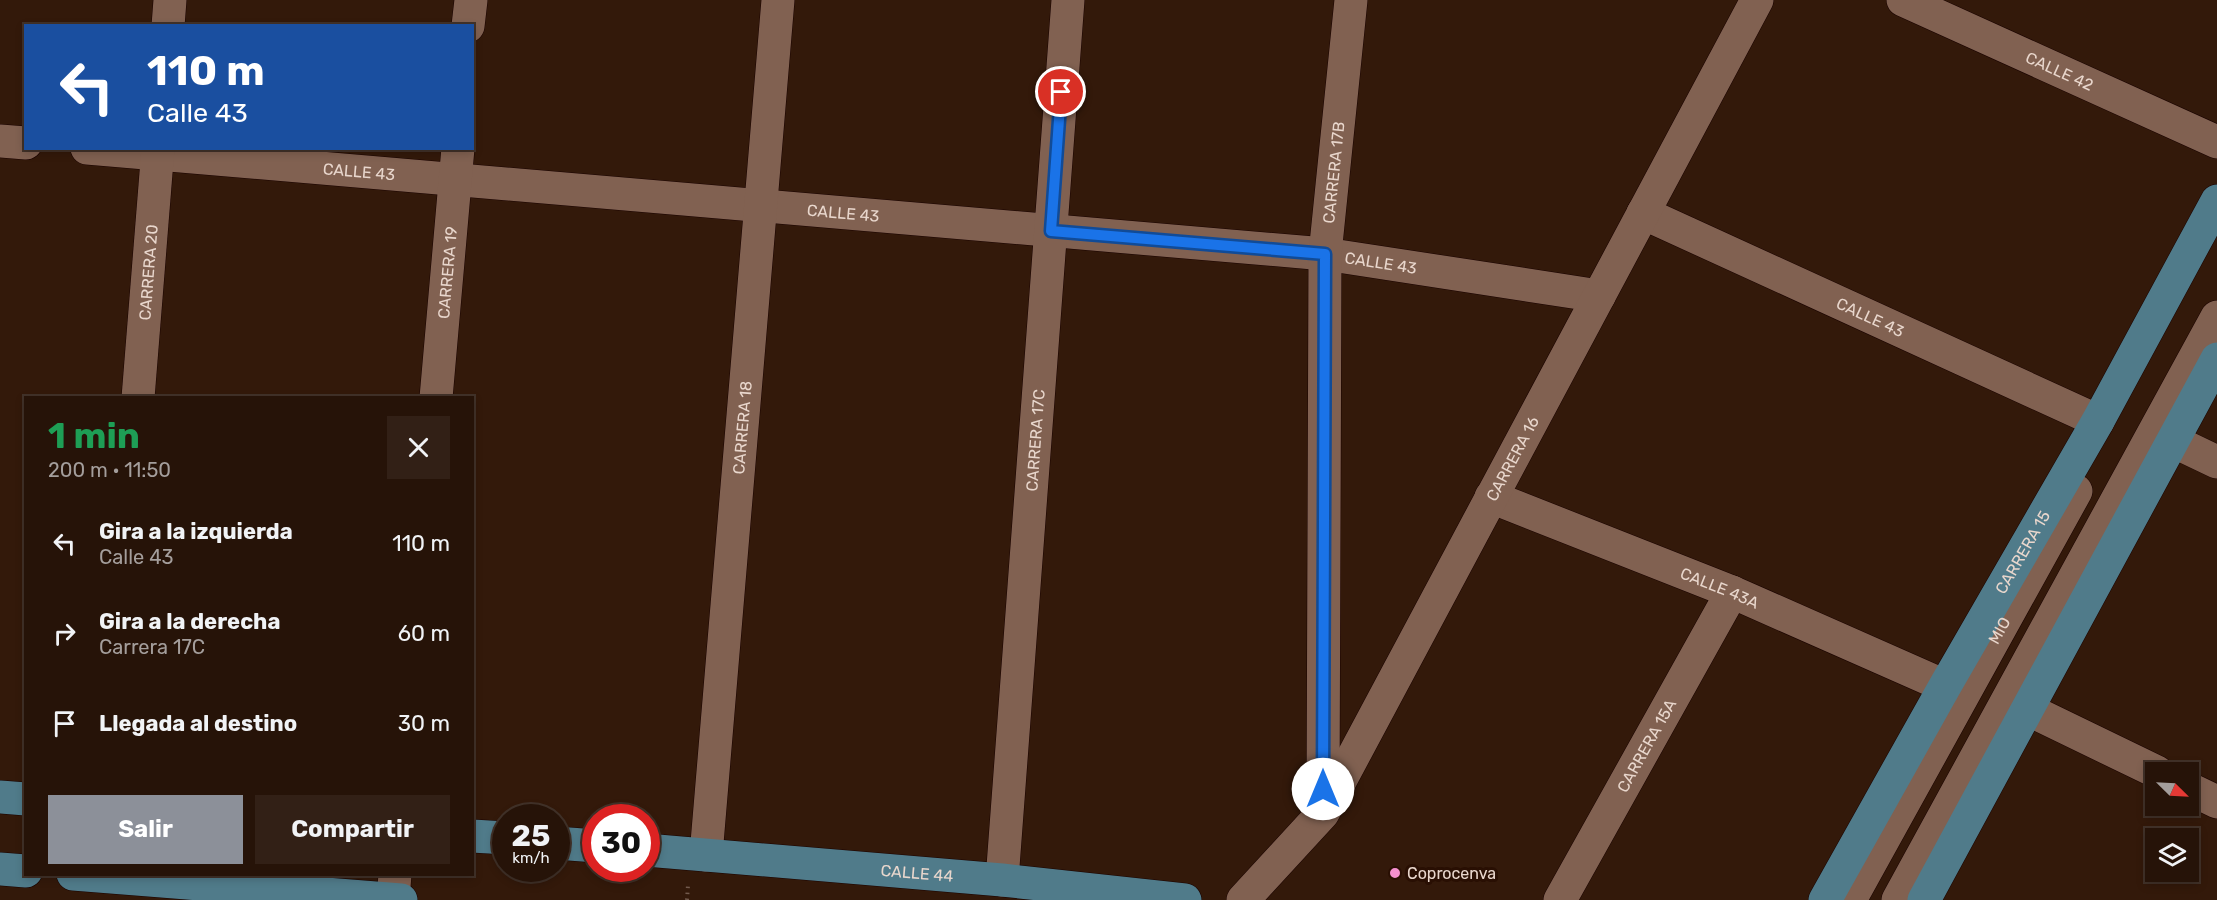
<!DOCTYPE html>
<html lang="es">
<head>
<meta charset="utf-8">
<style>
	:root { --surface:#261308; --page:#322016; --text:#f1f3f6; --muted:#a49e9c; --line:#423229; --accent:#8c9099 }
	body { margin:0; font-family:Rubik,sans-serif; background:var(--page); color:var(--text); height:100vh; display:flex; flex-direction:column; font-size:22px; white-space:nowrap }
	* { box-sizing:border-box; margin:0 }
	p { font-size:20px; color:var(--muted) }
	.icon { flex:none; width:33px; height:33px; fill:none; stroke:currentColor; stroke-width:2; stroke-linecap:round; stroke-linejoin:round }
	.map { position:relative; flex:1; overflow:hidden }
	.details { position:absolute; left:24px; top:396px; width:450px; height:480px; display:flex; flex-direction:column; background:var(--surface); border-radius:0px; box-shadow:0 3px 9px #0003,0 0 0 2px var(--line) }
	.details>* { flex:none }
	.hud { position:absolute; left:24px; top:24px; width:450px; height:126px; border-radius:0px; box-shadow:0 3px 9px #0003,0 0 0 2px var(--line); background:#1a4fa0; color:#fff; overflow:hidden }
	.needle { width:39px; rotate:114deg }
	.fabs { position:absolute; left:2145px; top:762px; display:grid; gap:12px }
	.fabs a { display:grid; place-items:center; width:54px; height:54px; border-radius:0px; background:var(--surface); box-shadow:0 3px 9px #0003,0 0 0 2px var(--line); font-size:30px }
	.speed { position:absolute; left:492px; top:804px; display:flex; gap:12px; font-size:30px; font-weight:700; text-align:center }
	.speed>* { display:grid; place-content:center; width:78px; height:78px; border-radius:50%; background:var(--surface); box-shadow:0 3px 9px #0003,0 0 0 2px var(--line); line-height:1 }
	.speed small { font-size:15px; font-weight:400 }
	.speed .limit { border:9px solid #d22; background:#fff; color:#111 }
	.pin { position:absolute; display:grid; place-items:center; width:51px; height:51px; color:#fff; margin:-26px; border:3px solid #fff; border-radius:50%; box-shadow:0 2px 6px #0007 }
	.me { position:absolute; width:66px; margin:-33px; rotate:0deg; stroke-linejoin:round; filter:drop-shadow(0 0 4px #0008) }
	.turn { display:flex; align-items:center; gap:21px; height:126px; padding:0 24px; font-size:27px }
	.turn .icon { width:78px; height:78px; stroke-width:2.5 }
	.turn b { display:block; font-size:42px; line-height:51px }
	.round { display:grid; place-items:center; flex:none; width:63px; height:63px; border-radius:0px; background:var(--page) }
	.head { display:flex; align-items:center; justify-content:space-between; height:102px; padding:0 24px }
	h1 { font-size:36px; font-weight:700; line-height:45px; color:#1e9e55 }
	.action { display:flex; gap:12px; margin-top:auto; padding:12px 24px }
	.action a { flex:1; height:69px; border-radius:0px; background:var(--accent); color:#fff; font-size:24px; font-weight:700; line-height:69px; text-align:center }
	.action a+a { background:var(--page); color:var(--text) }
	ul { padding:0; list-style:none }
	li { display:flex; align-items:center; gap:18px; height:90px; padding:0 24px }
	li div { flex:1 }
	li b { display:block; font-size:22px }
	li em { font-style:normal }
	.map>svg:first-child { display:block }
</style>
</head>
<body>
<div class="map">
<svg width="2217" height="900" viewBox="0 0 2217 900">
	<rect width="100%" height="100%" fill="#33190a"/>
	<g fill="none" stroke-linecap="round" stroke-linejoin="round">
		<defs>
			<g id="minor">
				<path id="s1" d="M1903 0 2217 142"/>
				<path d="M168 26 170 0"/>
				<path d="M468 26 471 0"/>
				<path d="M0 141 26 143"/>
				<path id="s2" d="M87 148 1325 254 1599 296"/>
				<path id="s3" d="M1643 213 2098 421"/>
				<path id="s4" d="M138 398 158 148"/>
				<path id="s5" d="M436 398 458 148"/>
				<path d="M2173 441 2217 462"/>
				<path id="s6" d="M1491 497 1732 592 1945 686"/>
				<path d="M2027 709 2157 772"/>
				<path d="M2188 788 2217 802"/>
				<path id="s7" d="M1323 808 1325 254 1351 0"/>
				<path id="s8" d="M706 855 778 0"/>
				<path id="s9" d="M1002 880 1068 0"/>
				<path d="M393 900 395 874"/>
				<path id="s10" d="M1243 900 1323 813 1757 0"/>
				<path id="s11" d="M1560 900 1732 592"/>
				<path id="s12" d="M1850 900 2076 491"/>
				<path d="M1898 900 2217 317"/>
			</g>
			<g id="major">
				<path d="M0 797 26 799"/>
				<path d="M472 836 506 838"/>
				<path d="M556 843 596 846"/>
				<path id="s13" d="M646 850 1002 880 1185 900"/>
				<path d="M0 869 26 871"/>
				<path d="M73 874 401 900"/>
				<path id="s14" d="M1825 900 1945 686 2098 421 2217 201"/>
				<path d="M1924 900 2217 359"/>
			</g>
		</defs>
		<!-- minor casing -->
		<use href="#minor" stroke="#1a0300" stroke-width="34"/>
		<!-- major casing -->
		<use href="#major" stroke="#1a0300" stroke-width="34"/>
		<!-- path -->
		<path stroke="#725a4d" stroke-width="4" stroke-dasharray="1.5 4.5" stroke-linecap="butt" d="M687 900 688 885"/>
		<!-- minor -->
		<use href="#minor" stroke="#816151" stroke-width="33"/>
		<!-- major -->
		<use href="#major" stroke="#507b8a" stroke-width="33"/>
	</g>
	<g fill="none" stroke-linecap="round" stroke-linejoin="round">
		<defs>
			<path id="route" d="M1061 92 1051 231 1325 254 1323 789"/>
		</defs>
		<!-- route casing -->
		<use href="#route" stroke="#114b97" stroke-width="15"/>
		<!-- route -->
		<use href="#route" stroke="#1a73e8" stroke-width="10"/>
	</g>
	<!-- markers -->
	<circle fill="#f690cf" stroke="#290f03" stroke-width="2" cx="1395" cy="873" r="6"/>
	<g text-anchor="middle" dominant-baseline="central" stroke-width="6" stroke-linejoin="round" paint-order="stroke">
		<!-- street labels -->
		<g font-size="16" fill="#e9d7cd" stroke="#290f03">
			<text stroke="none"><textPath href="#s1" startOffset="172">CALLE 42</textPath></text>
			<text stroke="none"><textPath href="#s2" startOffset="273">CALLE 43</textPath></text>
			<text stroke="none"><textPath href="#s7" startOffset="636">CARRERA 17B</textPath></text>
			<text stroke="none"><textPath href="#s2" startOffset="759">CALLE 43</textPath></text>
			<text stroke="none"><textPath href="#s2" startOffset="1299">CALLE 43</textPath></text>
			<text stroke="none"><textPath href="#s4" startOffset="126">CARRERA 20</textPath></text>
			<text stroke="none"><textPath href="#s5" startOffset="126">CARRERA 19</textPath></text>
			<text stroke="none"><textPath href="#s3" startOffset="250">CALLE 43</textPath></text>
			<text stroke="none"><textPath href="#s8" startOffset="429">CARRERA 18</textPath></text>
			<text stroke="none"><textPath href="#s9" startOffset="441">CARRERA 17C</textPath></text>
			<text stroke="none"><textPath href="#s10" startOffset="520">CARRERA 16</textPath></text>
			<text stroke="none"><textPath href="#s14" startOffset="400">CARRERA 15</textPath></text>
			<text stroke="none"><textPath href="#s6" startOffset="246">CALLE 43A</textPath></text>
			<text stroke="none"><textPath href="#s12" startOffset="308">MIO</textPath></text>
			<text stroke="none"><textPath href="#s11" startOffset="177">CARRERA 15A</textPath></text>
			<text stroke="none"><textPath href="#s13" startOffset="272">CALLE 44</textPath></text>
		</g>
		<!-- poi labels -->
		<g font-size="16" fill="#e9d7cd" stroke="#290f03" text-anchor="start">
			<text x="1407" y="873">Coprocenva</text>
		</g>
	</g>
</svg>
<div class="fabs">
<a><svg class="needle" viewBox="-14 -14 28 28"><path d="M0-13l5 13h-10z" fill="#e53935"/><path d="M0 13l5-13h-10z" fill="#a49e9c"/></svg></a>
<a><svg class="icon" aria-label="layers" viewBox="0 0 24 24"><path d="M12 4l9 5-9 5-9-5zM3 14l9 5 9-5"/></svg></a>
</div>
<div class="speed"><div>25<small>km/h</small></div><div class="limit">30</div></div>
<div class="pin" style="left:1061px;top:92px;background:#d93025"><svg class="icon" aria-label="arrive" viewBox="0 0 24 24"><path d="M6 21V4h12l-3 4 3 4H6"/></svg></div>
<svg class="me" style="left:1323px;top:789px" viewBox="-20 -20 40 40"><circle r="19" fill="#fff"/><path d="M0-13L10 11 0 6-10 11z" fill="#1a73e8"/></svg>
<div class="hud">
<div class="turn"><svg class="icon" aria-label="left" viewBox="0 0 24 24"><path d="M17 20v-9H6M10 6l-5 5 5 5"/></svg><div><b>110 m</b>Calle 43</div></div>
</div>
<section class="details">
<div class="head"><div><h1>1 min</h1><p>200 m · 11:50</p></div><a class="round"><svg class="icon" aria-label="close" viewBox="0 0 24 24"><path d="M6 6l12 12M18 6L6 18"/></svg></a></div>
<ul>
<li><svg class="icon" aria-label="left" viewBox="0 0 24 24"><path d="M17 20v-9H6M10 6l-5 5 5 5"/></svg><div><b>Gira a la izquierda</b><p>Calle 43</p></div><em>110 m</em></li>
<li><svg class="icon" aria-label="right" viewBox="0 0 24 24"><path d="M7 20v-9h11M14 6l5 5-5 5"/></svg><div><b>Gira a la derecha</b><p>Carrera 17C</p></div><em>60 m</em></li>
<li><svg class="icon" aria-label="arrive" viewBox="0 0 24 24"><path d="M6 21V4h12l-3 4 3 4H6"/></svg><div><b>Llegada al destino</b></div><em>30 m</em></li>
</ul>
<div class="action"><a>Salir</a><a>Compartir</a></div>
</section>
</div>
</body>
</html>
